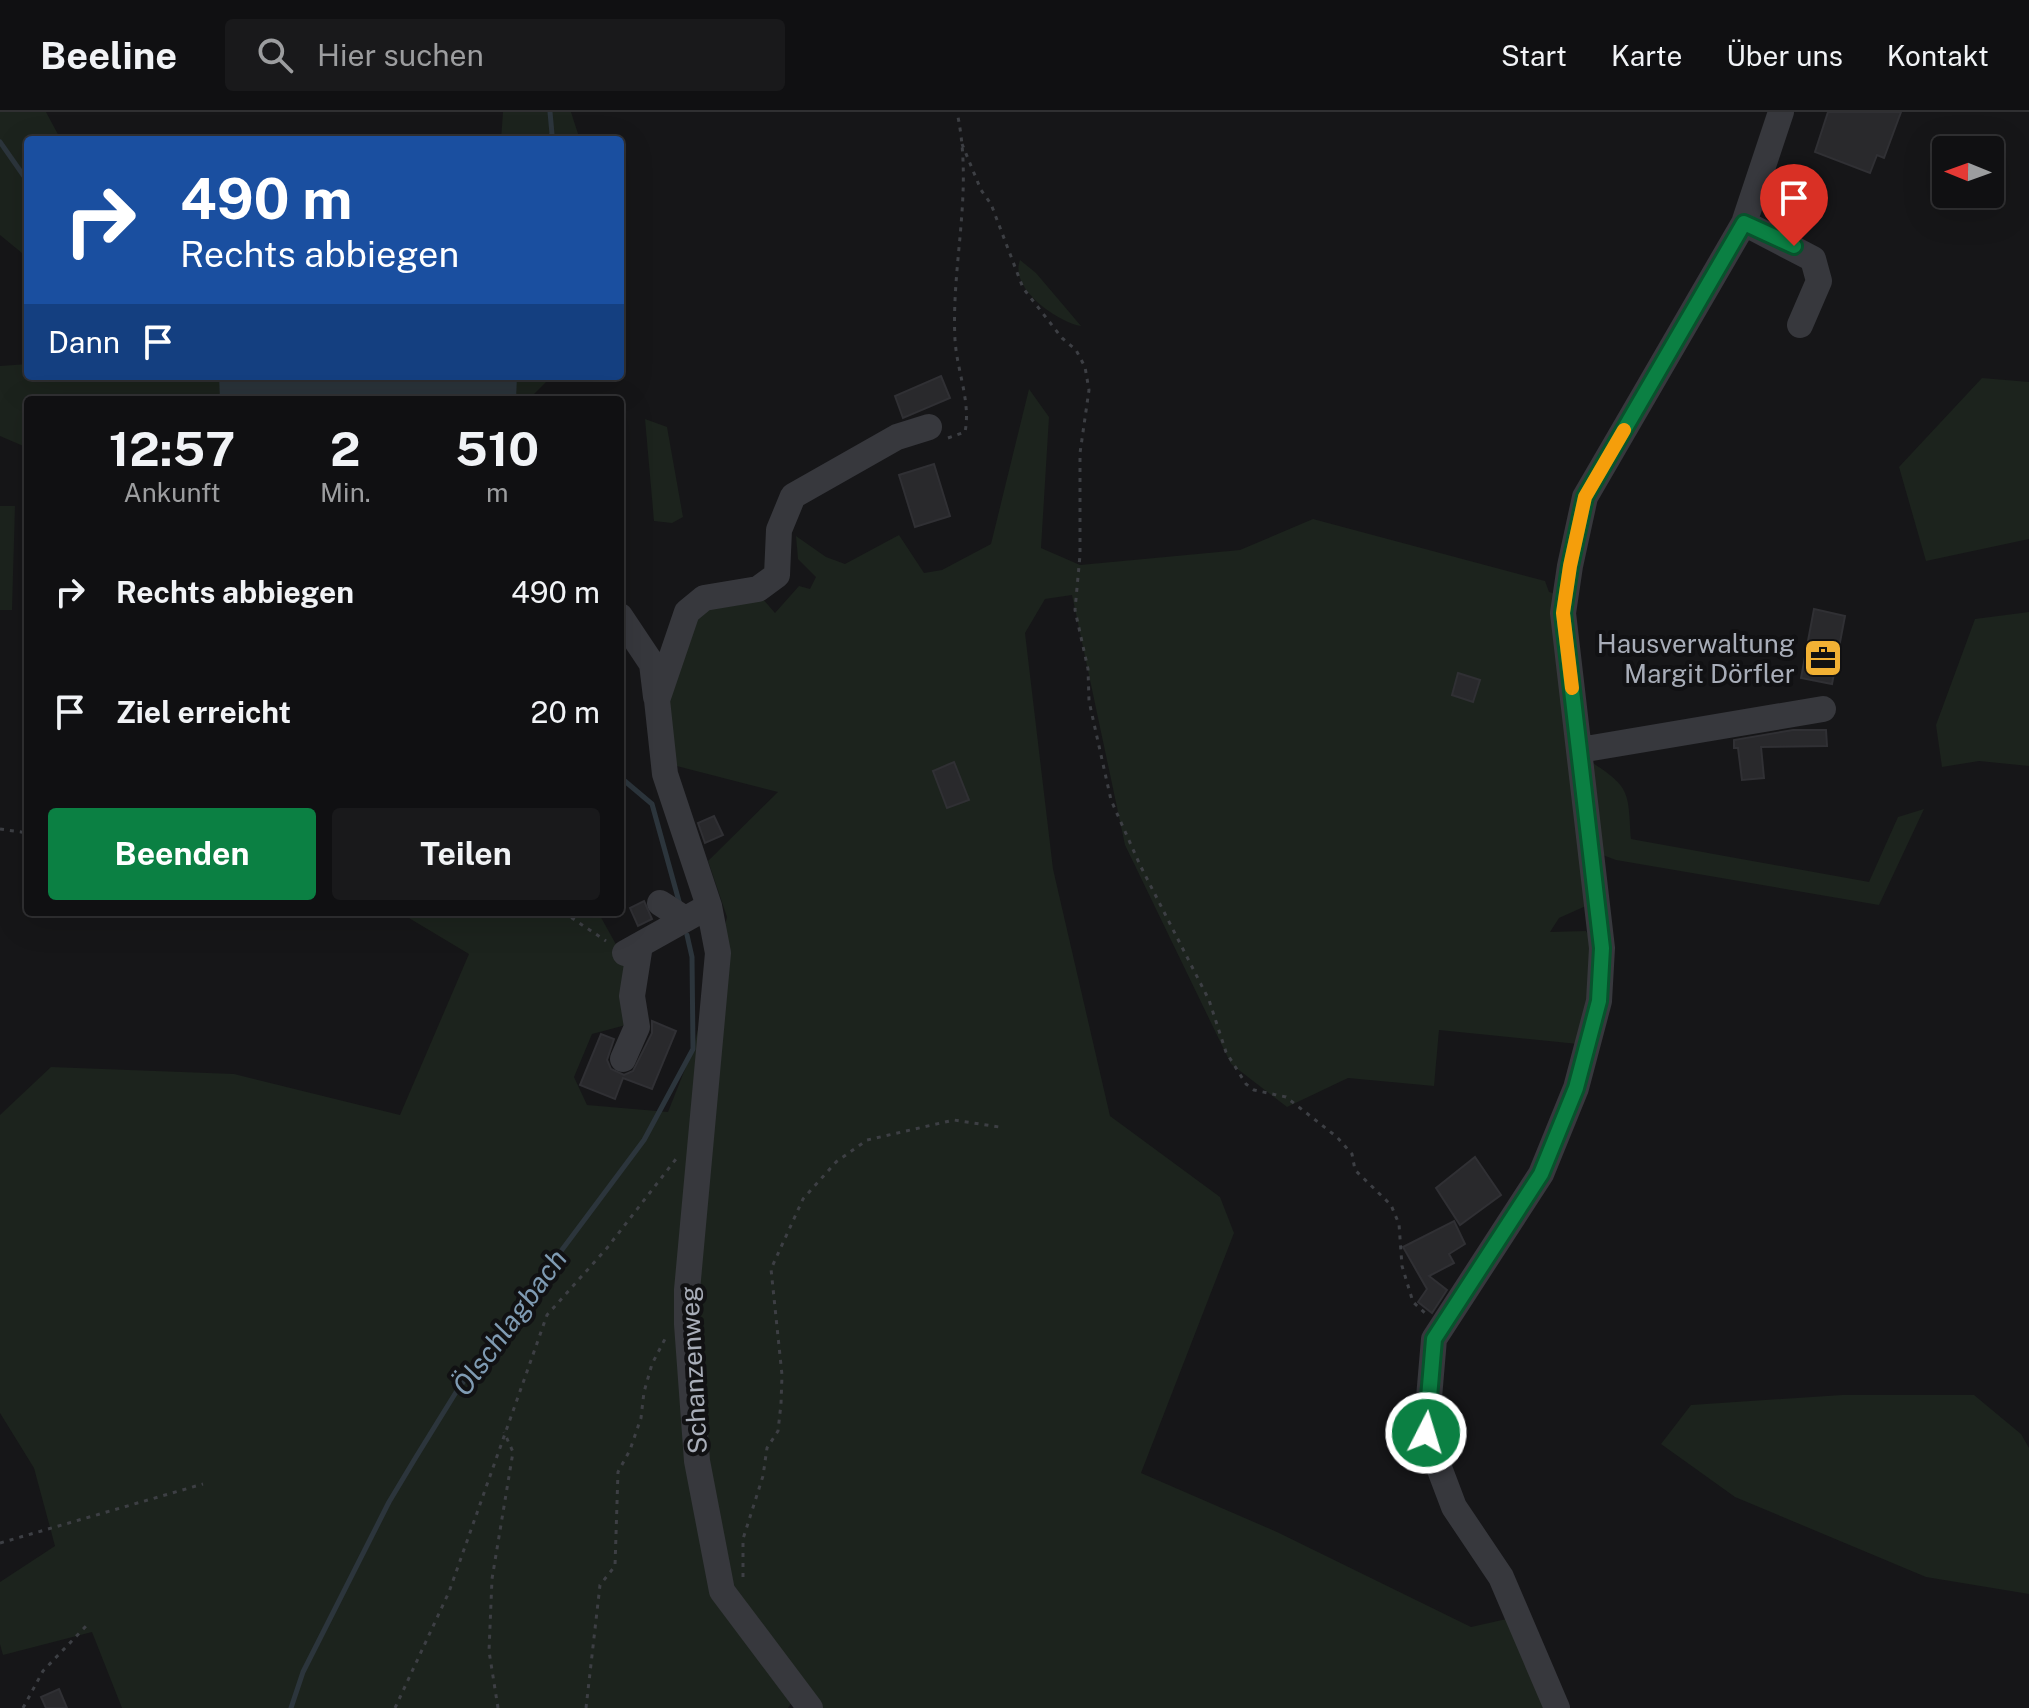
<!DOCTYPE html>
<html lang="de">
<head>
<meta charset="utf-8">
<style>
	:root { --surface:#101012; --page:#19191b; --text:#f1f3f6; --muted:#9c9d9f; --line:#303032; --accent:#0b8043 }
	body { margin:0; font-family:"Public Sans",sans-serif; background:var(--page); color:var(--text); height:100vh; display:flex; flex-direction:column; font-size:30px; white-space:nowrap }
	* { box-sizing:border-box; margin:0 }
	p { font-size:26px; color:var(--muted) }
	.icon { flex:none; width:44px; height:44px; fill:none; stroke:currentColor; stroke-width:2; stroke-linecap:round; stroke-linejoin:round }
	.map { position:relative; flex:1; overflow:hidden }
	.details { position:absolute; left:24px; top:284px; width:600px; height:520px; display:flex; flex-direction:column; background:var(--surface); border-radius:8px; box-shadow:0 8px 32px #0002,0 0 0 2px var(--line) }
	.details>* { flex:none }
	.guide { position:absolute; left:24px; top:24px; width:600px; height:244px; border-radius:8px; box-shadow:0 8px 32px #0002,0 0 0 2px var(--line); background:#1a4fa0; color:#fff; overflow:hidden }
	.needle { width:52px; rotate:271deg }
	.fabs { position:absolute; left:1932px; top:24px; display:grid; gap:16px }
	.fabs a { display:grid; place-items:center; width:72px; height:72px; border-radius:8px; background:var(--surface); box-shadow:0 8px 32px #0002,0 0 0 2px var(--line); font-size:40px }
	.pin { position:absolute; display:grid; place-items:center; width:68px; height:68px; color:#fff; margin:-82px -34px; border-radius:50% 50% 50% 0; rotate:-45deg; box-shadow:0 0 8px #0007 }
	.pin .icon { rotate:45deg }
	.me { position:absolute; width:88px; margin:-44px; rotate:5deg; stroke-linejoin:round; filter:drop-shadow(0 0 6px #0008) }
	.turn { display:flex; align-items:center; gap:28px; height:168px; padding:0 24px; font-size:36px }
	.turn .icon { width:104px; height:104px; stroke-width:2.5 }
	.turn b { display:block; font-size:56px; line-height:68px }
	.then { display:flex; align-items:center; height:76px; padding:0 24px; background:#0003; gap:16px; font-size:30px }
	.eta { display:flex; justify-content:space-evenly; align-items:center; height:136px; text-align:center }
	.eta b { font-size:48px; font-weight:700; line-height:56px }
	.action { display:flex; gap:16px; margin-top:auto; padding:16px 24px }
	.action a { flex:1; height:92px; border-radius:8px; background:var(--accent); color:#fff; font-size:32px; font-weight:700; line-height:92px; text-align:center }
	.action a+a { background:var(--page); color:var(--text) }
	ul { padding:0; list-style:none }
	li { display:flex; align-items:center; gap:24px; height:120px; padding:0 24px }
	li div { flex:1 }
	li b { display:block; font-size:30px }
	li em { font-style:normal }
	header { display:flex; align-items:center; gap:48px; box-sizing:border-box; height:112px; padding:0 40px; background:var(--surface); border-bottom:2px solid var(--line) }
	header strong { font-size:38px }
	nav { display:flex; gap:44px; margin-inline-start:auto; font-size:28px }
	.search { width:560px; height:72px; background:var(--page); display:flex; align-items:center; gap:20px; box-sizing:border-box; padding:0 28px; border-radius:8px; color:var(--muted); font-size:30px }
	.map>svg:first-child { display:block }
</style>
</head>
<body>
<header>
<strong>Beeline</strong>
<div class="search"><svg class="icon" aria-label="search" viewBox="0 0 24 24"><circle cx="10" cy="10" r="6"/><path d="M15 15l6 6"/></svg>Hier suchen</div>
<nav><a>Start</a><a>Karte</a><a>Über uns</a><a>Kontakt</a></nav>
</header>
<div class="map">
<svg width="2029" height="1596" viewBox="0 0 2029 1596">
	<rect width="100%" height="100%" fill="#161618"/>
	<!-- green -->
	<path fill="#1c231d" d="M0 0H46L61 28H28V146L0 123Z
		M503 0H571L580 28H501Z
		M1020 148 1036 161 1081 214C1058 210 1009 177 1020 148Z
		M28 252V264H429L299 288H28V336L0 324V254Z
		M465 264H552L528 288H470Z
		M1982 266 2029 270V427L1926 449 1899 355Z
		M1029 277 1049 305 1041 436 1080 453 1240 438 1313 407 1545 469 1549 480 1556 482 1588 793 1559 806 1550 820 1586 819C1605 850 1587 898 1578 932L1439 918 1434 974 1348 966 1287 995 1231 952 1125 733 1072 483 1045 487 1025 521 1053 757 1110 1004 1220 1085 1234 1121 1141 1361 1277 1420 1471 1515 1520 1504 1560 1596H814L796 1583 788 1596H122L92 1520 3 1543 0 1532V1470L55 1434 34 1356 0 1301V1003L51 955 234 962 400 1003 469 842 399 800H598L628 854 626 913 592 922 574 965 587 993 668 1000 693 937 727 805 708 749 778 680 669 652 664 577 694 508 713 493 762 486 775 501 799 474 810 477 816 465 798 447 796 424 826 445 845 452 899 423 924 461 942 458 991 432Z
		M645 307 667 315 683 405 672 411 654 409Z
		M0 394H15L12 498H0Z
		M2029 500V654L1979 649 1942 655 1936 613 1975 507Z
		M1590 649C1631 676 1628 679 1631 727L1869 770 1898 705 1924 697 1879 793 1616 748 1600 742Z
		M1842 1283H1974L2021 1322 2029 1336V1482L1926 1465 1735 1385 1661 1332 1691 1293Z"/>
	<!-- water -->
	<path fill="#2c353c" d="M219 264H517L516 288H220Z"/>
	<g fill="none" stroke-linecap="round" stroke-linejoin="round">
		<!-- stream -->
		<path stroke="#2c353c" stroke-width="5" d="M548 28 552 22 550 0
			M0 30 28 70
			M620 665 652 692 680 793
			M291 1596 303 1560 389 1390 416 1345 458 1277 644 1028 693 937 692 845 687 823"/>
	</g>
	<!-- building -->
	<path fill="#29292c" stroke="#303034" stroke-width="2" d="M1828 0H1901L1884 46 1877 43 1870 61 1815 40Z
		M941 264 950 286 903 306 895 284Z
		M934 352 950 404 915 415 899 363Z
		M1814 497 1845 504 1832 572 1801 566Z
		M1458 561 1480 568 1473 590 1452 583Z
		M1793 618H1826L1827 634 1761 635 1764 666 1742 668 1738 636H1734V628Z
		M954 650 969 688 947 696 933 659Z
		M714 704 723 723 705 731 698 711Z
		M644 789 652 807 638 814 630 796Z
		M652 909 676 919 652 977 623 966 615 987 580 973 601 922 614 927 607 948 611 957 624 963 633 959 652 921Z
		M1475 1045 1501 1083 1460 1113 1436 1076Z
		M1454 1109 1465 1132 1449 1142 1454 1151 1429 1164 1447 1178 1432 1201 1418 1190 1427 1177 1403 1135Z
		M59 1577 67 1596H46L41 1585Z"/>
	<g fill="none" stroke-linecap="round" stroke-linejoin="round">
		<!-- path -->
		<path stroke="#3d3f44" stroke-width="3" stroke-dasharray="4 6" stroke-linecap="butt" d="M962 32 981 78 991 92 1023 176 1062 226 1076 238 1085 255 1089 278 1080 341V443L1075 498 1088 557 1089 589 1111 688 1140 753 1209 888 1226 940 1246 972 1254 978 1286 985 1337 1025 1352 1042 1355 1058 1391 1093 1399 1112 1402 1154 1413 1190 1425 1201
			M948 326 965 320C971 290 957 259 955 228 951 151 974 79 957 0
			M0 717 28 721
			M563 800 606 829
			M0 1431 203 1372
			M743 1465V1427L763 1364 767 1336 778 1319 781 1292 782 1263 771 1157 803 1087 836 1050 867 1028 954 1008 999 1015
			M23 1596 43 1559 88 1512
			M395 1596 449 1480 547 1203 607 1136 676 1047
			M498 1596 489 1539 492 1467 513 1340 504 1320
			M586 1596 600 1473 615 1454 618 1360 630 1338 641 1306 644 1280 652 1252 665 1227"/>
		<!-- minor -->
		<path stroke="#37383d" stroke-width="26" d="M1744 111 1813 147 1819 169 1800 213
			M620 504 652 552 656 585
			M1580 638 1823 597
			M660 791 685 807
			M625 841 709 794
			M623 947 637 915 632 884 640 833
			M810 1596 722 1479 697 1349 687 1212V1178L718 841 709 794 665 662 657 588 687 500 704 486 758 477 777 463 779 418 793 384 897 325 929 315
			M1557 1596 1501 1465 1454 1395 1426 1321 1434 1227 1541 1062 1576 976 1599 889 1602 836 1563 501 1570 454 1585 385 1744 111 1781 0"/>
	</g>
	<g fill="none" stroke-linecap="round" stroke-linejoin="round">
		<defs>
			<path id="route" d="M1426 1321 1434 1227 1541 1062 1576 976 1599 889 1602 836 1563 501 1570 454 1585 385 1744 111 1794 134"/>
		</defs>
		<!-- route casing -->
		<use href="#route" stroke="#07532c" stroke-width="20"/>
		<!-- route -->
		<use href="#route" stroke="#0b8043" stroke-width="14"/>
		<!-- slow -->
		<path stroke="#f59e0b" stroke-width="14" d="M1572 576 1563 501 1570 454 1585 385 1624 318"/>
	</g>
	<!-- icons -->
	<defs>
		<symbol id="office-square" viewBox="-11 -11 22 22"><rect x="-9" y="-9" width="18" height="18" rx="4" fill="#f2b134" stroke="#111113"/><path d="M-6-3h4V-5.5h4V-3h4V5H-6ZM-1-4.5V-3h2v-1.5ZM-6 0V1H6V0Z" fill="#111"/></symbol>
	</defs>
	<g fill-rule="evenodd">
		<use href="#office-square" x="1801" y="524" width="44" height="44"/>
	</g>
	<g text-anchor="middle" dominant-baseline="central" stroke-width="8" stroke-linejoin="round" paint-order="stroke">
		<!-- poi labels -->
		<g font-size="26" fill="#a8adb8" stroke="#111113" text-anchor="end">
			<text x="1795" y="531">Hausverwaltung<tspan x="1795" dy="30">Margit Dörfler</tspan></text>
		</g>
		<!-- street labels -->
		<g font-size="26" fill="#a8adb8" stroke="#111113">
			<text transform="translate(693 1258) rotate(-93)">Schanzenweg</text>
		</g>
		<!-- water labels -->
		<g font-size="28" font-style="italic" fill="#7f9bb3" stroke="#111113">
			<text transform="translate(509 1210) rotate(-54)">Ölschlagbach</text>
		</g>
	</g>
</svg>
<div class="fabs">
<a><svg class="needle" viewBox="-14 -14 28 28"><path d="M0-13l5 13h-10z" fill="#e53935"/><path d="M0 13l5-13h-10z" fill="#9c9d9f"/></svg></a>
</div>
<div class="pin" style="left:1794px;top:134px;background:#d93025"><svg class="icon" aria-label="arrive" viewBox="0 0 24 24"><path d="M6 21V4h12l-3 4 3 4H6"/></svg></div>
<svg class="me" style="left:1426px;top:1321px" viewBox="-20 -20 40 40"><circle r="17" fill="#0b8043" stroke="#fff" stroke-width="3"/><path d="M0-11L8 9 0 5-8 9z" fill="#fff"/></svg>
<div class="guide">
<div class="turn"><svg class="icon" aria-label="right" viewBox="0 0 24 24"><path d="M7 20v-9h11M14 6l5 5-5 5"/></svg><div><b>490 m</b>Rechts abbiegen</div></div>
<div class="then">Dann<svg class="icon" aria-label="arrive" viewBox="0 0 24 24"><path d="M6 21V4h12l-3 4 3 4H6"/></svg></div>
</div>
<section class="details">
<div class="eta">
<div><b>12:57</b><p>Ankunft</p></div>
<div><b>2</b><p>Min.</p></div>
<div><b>510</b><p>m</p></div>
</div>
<ul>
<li><svg class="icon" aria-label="right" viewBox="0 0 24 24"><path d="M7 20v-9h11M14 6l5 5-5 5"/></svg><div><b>Rechts abbiegen</b></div><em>490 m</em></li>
<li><svg class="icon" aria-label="arrive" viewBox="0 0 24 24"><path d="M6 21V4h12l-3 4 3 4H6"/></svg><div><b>Ziel erreicht</b></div><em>20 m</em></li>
</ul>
<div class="action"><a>Beenden</a><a>Teilen</a></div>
</section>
</div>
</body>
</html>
